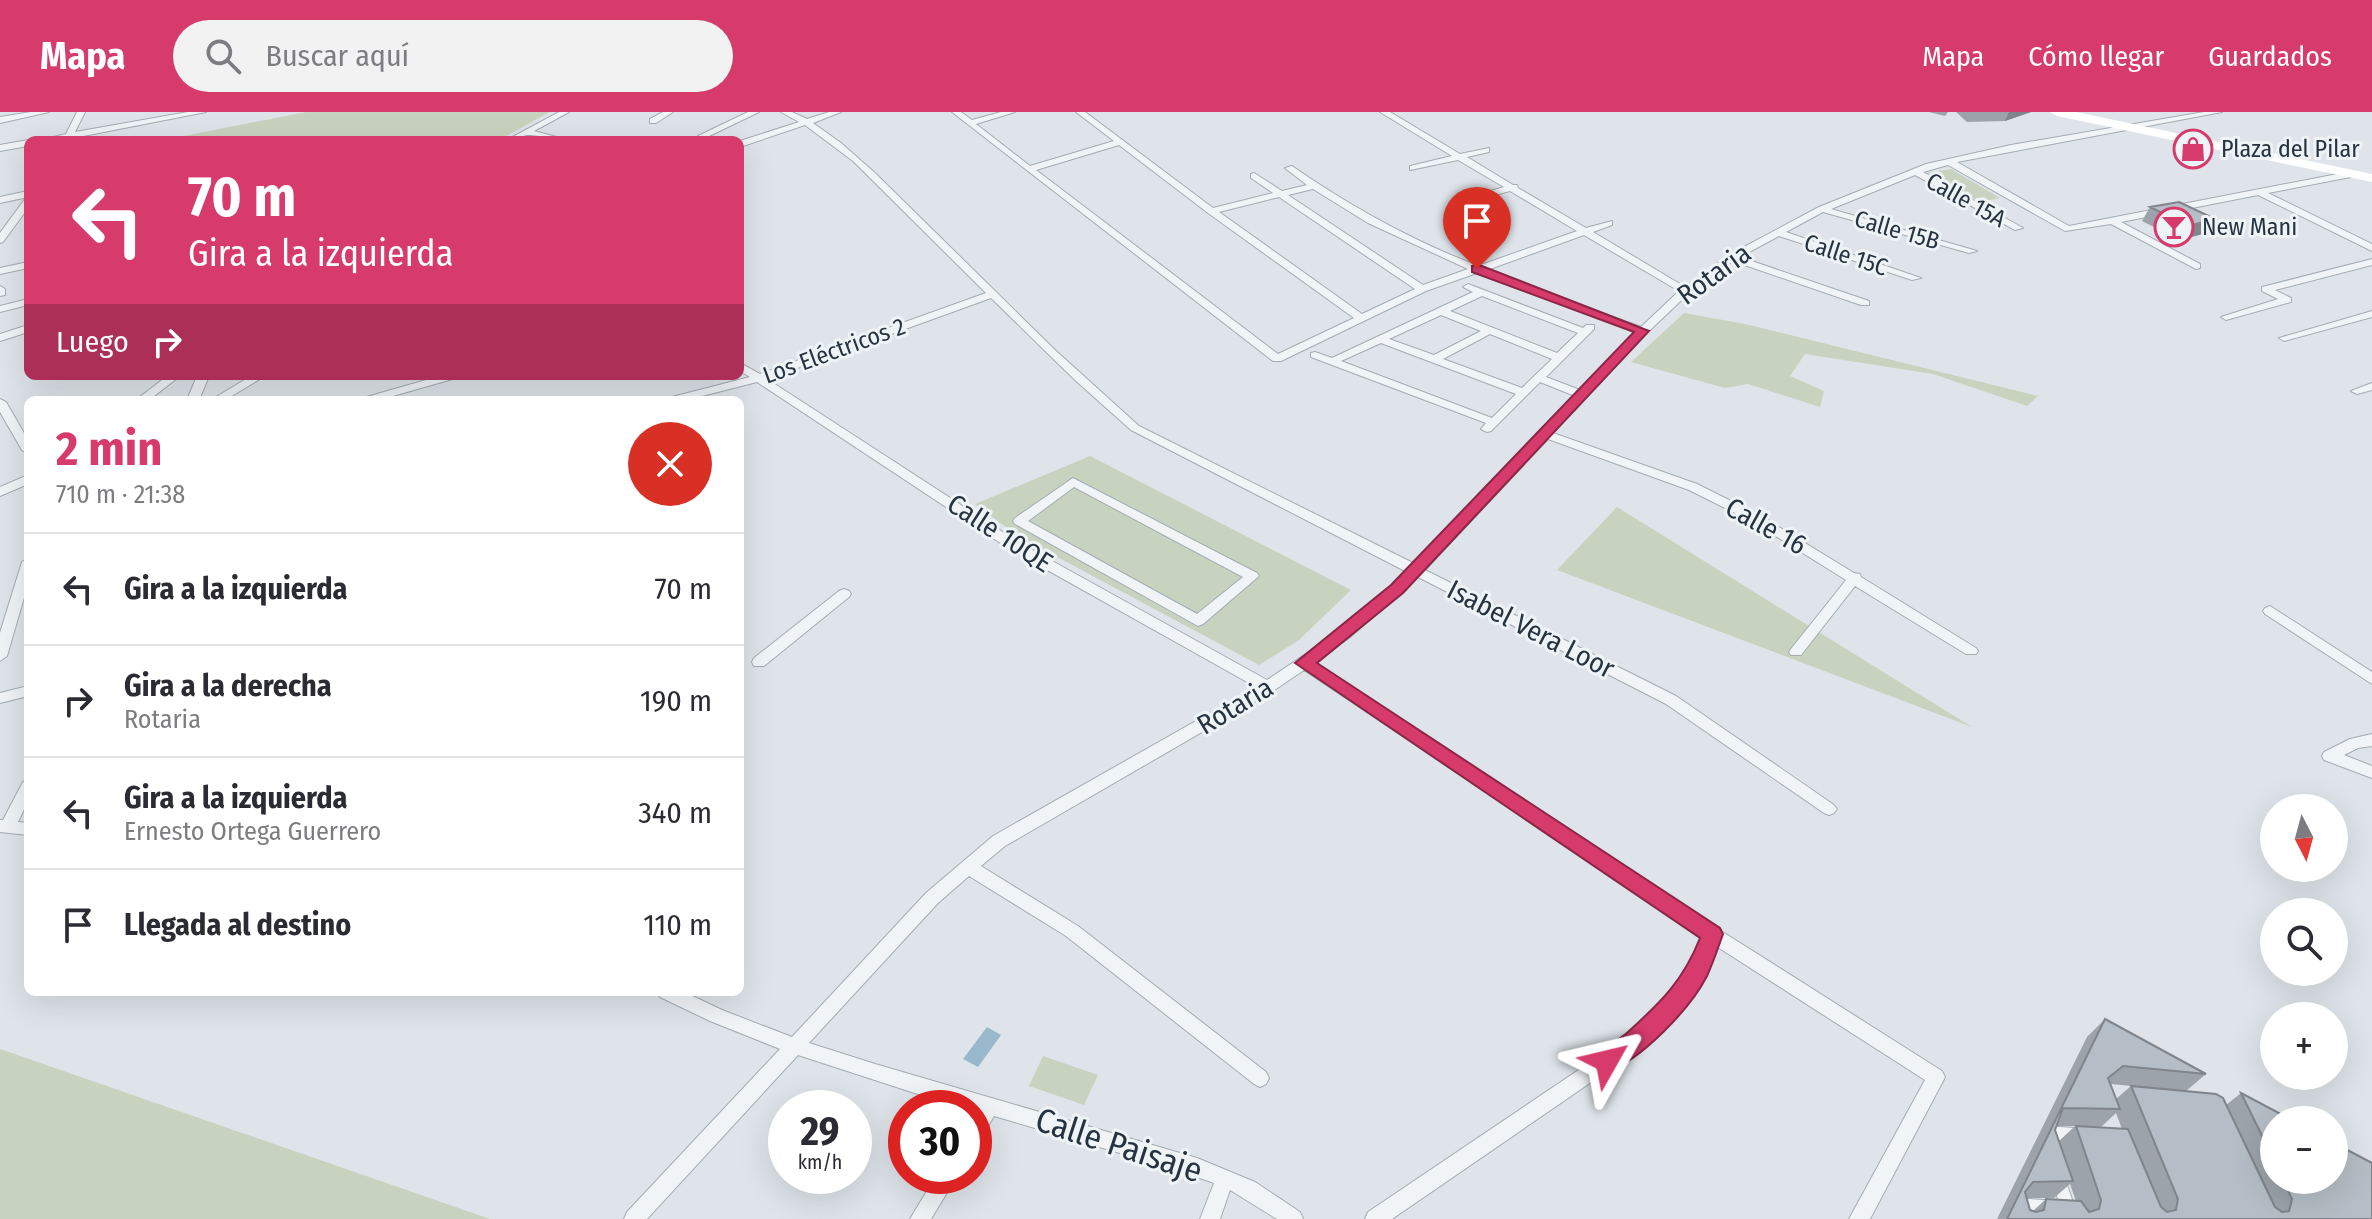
<!DOCTYPE html>
<html lang="es">
<head>
<meta charset="utf-8">
<style>
	:root { --surface:#fff; --page:#f2f2f3; --text:#2b2b33; --muted:#7c7c81; --line:#e1e1e2; --accent:#d63b6c }
	body { margin:0; font-family:"Fira Sans Condensed",sans-serif; background:var(--page); color:var(--text); height:100vh; display:flex; flex-direction:column; font-size:30px; white-space:nowrap }
	* { box-sizing:border-box; margin:0 }
	p { font-size:26px; color:var(--muted) }
	.icon { flex:none; width:44px; height:44px; fill:none; stroke:currentColor; stroke-width:2; stroke-linecap:round; stroke-linejoin:round }
	.map { position:relative; flex:1; overflow:hidden }
	.sheet { position:absolute; left:24px; top:284px; width:720px; height:600px; display:flex; flex-direction:column; background:var(--surface); border-radius:12px; box-shadow:0 8px 32px #0002 }
	.sheet>* { flex:none }
	.hud { position:absolute; left:24px; top:24px; width:720px; height:244px; border-radius:12px; box-shadow:0 8px 32px #0002; background:#d63b6c; color:#fff; overflow:hidden }
	.needle { width:52px; rotate:174deg }
	.tools { position:absolute; left:2260px; top:682px; display:grid; gap:16px }
	.tools a { display:grid; place-items:center; width:88px; height:88px; border-radius:50%; background:var(--surface); box-shadow:0 8px 32px #0002; font-size:40px }
	.speed { position:absolute; left:768px; top:978px; display:flex; gap:16px; font-size:40px; font-weight:700; text-align:center }
	.speed>* { display:grid; place-content:center; width:104px; height:104px; border-radius:50%; background:var(--surface); box-shadow:0 8px 32px #0002; line-height:1 }
	.speed small { font-size:20px; font-weight:400 }
	.speed .limit { border:12px solid #d22; background:#fff; color:#111 }
	.pin { position:absolute; display:grid; place-items:center; width:68px; height:68px; color:#fff; margin:-82px -34px; border-radius:50% 50% 50% 0; rotate:-45deg; box-shadow:0 0 8px #0007 }
	.pin .icon { rotate:45deg }
	.me { position:absolute; width:88px; margin:-44px; rotate:53deg; stroke-linejoin:round; filter:drop-shadow(0 0 6px #0008) }
	.turn { display:flex; align-items:center; gap:28px; height:168px; padding:0 32px; font-size:36px }
	.turn .icon { width:104px; height:104px; stroke-width:2.5 }
	.turn b { display:block; font-size:56px; line-height:68px }
	.then { display:flex; align-items:center; height:76px; padding:0 32px; background:#0003; gap:16px; font-size:30px }
	.round { display:grid; place-items:center; flex:none; width:84px; height:84px; border-radius:42px; background:var(--page) }
	.headline { display:flex; align-items:center; justify-content:space-between; height:136px; padding:0 32px }
	h1 { font-size:48px; font-weight:700; line-height:60px; color:var(--accent) }
	ul { padding:0; list-style:none }
	li { display:flex; align-items:center; gap:24px; height:112px; padding:0 32px; border-top:2px solid var(--line) }
	li div { flex:1 }
	li b { display:block; font-size:30px }
	li em { font-style:normal }
	header { display:flex; align-items:center; gap:48px; box-sizing:border-box; height:112px; padding:0 40px; background:var(--accent); color:#fff }
	header strong { font-size:38px }
	nav { display:flex; gap:44px; margin-inline-start:auto; font-size:28px }
	.search { width:560px; height:72px; background:var(--page); display:flex; align-items:center; gap:20px; box-sizing:border-box; padding:0 28px; border-radius:44px; color:var(--muted); font-size:30px }
	.map>svg:first-child { display:block }
</style>
</head>
<body>
<header>
<strong>Mapa</strong>
<div class="search"><svg class="icon" aria-label="search" viewBox="0 0 24 24"><circle cx="10" cy="10" r="6"/><path d="M15 15l6 6"/></svg>Buscar aquí</div>
<nav><a>Mapa</a><a>Cómo llegar</a><a>Guardados</a></nav>
</header>
<div class="map">
<svg width="2372" height="1107" viewBox="0 0 2372 1107">
	<rect width="100%" height="100%" fill="#dee4e9"/>
	<!-- green -->
	<path fill="#c8d3bf" d="M306 0H550L499 28H164Z
		M1951 57 2000 86 1980 90 1924 61Z
		M1684 201 1745 212 2038 284 2027 294 1933 262 1805 242 1790 264 1824 279 1820 295 1748 272 1725 276 1631 250Z
		M1090 344 1351 478 1299 528 1259 553 1018 424 975 392Z
		M1617 395 1972 615 1557 458Z
		M0 937 490 1107H0Z
		M1043 944 1098 963 1084 993 1029 974Z"/>
	<!-- water -->
	<path fill="#97b9cb" d="M987 915 1001 923 978 955 963 947Z"/>
	<g fill="none" stroke-linecap="round" stroke-linejoin="round">
		<defs>
			<path id="pedestrian" d="M2048 1028 2051 1021 2082 1023
				M2058 1067 2072 1107
				M2019 1107 2016 1098 2021 1093 2051 1095"/>
			<path id="minor" d="M31 0H49L0 11V5Z
				M77 0H85L75 20 188 0H206L73 26 71 28H40L66 22Z
				M559 0H569L534 19 568 28C558 28 534 22 527 23 519 25 515 28 507 28Z
				M663 0H673L656 11H650V7Z
				M748 0H759L705 26 698 24Z
				M781 0H792L807 7 829 0H841L813 11 841 31 875 61 1055 238 1139 314 1415 452 1575 284 1540 270 1491 319 1487 320 1481 317 1486 311 1311 245V241L1315 240 1332 246 1473 180 1463 175 1468 172 1583 216 1586 213H1594V217L1546 265 1580 278 1636 220 1477 161 1426 179 1281 249H1273L952 0H961L972 8 1001 0H1015L976 12 1030 54 1114 29 1076 0H1085L1213 96 1273 81 1251 66V62L1254 61 1282 79 1307 73 1285 56 1292 54C1351 95 1411 128 1478 154L1577 119 1510 79 1461 92V88L1504 75 1458 48 1410 58V54L1452 44 1380 0H1390L1460 42 1489 36V40L1467 45 1513 73H1517L1518 76 1586 116 1612 109V113L1593 120 1685 175 1729 143 1819 95 1926 52 2011 33 2204 0H2222L1957 50 2069 114 2353 59 2357 62 2356 64 2268 81 2372 132V139L2258 83 2121 110 2200 152V156L2196 157 2111 112 2065 119 1948 53 1923 60 2023 116 2015 118 1915 63 1831 97 1977 139 1969 141 1823 100 1786 120 1921 166 1912 168 1779 124 1740 145 1869 189V193H1861L1733 149 1689 181 1647 221 1553 321 1697 372 1761 404 1854 461 1860 462 1861 465 1976 536 1978 539 1976 542H1966L1855 474 1801 543H1791L1789 540 1791 537 1846 468 1753 410 1689 378 1548 327 1425 458 1676 584 1834 693 1837 697 1834 701 1829 703 1824 701 1666 592 1418 465 1350 525 1314 551 1718 817 1942 959 1945 965 1942 971 1870 1107H1849L1925 968 1716 834 1704 865 1682 897 1638 938 1392 1107H1365L1368 1100 1626 926 1670 885 1691 856 1703 825 1304 558 1273 579 1005 734 981 754 1078 814 1266 960 1269 966 1266 972 1260 975 1254 972 1066 824 969 764 938 791 809 931 875 952 1197 1046 1255 1070 1300 1100 1303 1107H1277L1230 1078 1220 1107H1200L1214 1071 1171 1056 994 1004 981 1026 974 1029V1003L977 999 974 996H966L930 986 798 943 647 1107H624L627 1100 780 937 710 909 660 885 657 880H684L722 898 792 925 926 781 993 724 1256 575 1008 436 757 270 686 288H666L668 286 750 265 740 259V251L760 262 986 181 853 49 805 13 740 35V29L799 10ZM1119 33 1208 101 1354 206 1278 242 1036 58ZM1313 77 1368 111 1468 157 1423 173 1288 83ZM1279 85 1415 177 1362 202 1219 100ZM1584 123 1679 179 1641 215 1487 158ZM1482 184 1578 221 1557 241 1450 199ZM991 186 1075 268 1131 318 1407 460 1340 519 1267 568 1018 430 767 267ZM1441 203 1481 219 1434 243 1389 227ZM1490 222 1552 247 1522 276 1443 247ZM1381 231 1516 282 1492 306 1341 249Z
				M28 28V34L0 39V33Z
				M28 79V85L0 91V85Z
				M28 86V96L3 130 0 131V121L25 87Z
				M2372 147V153L2275 178 2291 186V190L2226 208 2221 205 2278 187 2262 179V175Z
				M28 150V156L0 162V156Z
				M0 174 5 177V183L0 184Z
				M28 187V193L0 200V194Z
				M2372 199V205L2284 229 2279 226Z
				M28 213V220L0 229V222Z
				M167 264H180L149 288H136Z
				M197 264H209L199 288H187Z
				M251 264H265L225 288H211Z
				M440 264H458L456 266 379 288H361L363 286Z
				M2372 271V278L2357 282 2351 279Z
				M0 287 6 290 28 328V342L22 338 0 300Z
				M28 363V372L0 384V375Z
				M1073 366 1257 461 1259 464 1203 512 1198 514 1015 412 1013 409 1015 406ZM1074 375 1243 465 1197 502 1028 409Z
				M28 446V472L7 544 0 549V521L22 450Z
				M844 477 849 479 851 482 849 485 764 554H754L752 550 754 546 839 479Z
				M2270 494 2372 560V572L2265 502 2263 499 2265 496Z
				M28 574V584L0 591V581Z
				M2372 622V634L2358 636 2344 643 2372 654V666L2324 648 2322 644 2324 640 2350 627Z
				M28 668V689L18 710 28 711V723L0 720V708H3L23 670Z
				M936 1064H957L931 1107H910Z"/>
		</defs>
		<!-- pedestrian casing -->
		<use href="#pedestrian" stroke="#a3acb3" stroke-width="15"/>
		<!-- minor casing -->
		<use href="#minor" stroke="#a3acb3" stroke-width="2"/>
		<!-- pedestrian -->
		<use href="#pedestrian" stroke="#f1f4f7" stroke-width="13"/>
		<!-- minor -->
		<use href="#minor" fill="#f1f4f7" fill-rule="evenodd"/>
		<!-- secondary -->
		<path fill="#fff" fill-rule="evenodd" d="M2050 0H2076L2372 62V70L2057 4Z"/>
	</g>
	<!-- wall -->
	<path fill="#9ca3aa" fill-rule="evenodd" d="M1929 0H1948L1945 4Z
		M1956 0H2031L2005 9 1967 10Z
		M2150 95 2215 107 2206 121 2180 128 2142 109Z
		M2105 907 2206 962 2186 979 2226 993 2241 981 2274 1008V1068H2334L2372 1107H1997L2087 925ZM2111 972 2131 974 2116 987ZM2116 1001 2122 1017 2080 1014 2101 1015ZM2057 1014H2075L2059 1029 2055 1018ZM2070 1072 2076 1089 2046 1087 2033 1099 2030 1098 2026 1086H2054Z"/>
	<!-- shaded-wall -->
	<path fill="#7f858b" d="M2009 0H2031L2005 9Z
		M2215 107 2206 121 2180 128 2188 114Z"/>
	<!-- building -->
	<path fill="#b5bec6" stroke="#7f858b" stroke-width="2" d="M2179 90 2215 107 2188 114 2150 95Z
		M2105 907 2206 962 2123 954 2108 966 2120 997 2063 996 2055 1018 2073 1069 2033 1070 2025 1080 2030 1098 2036 1100 2044 1098 2046 1087 2081 1089 2089 1100 2099 1097 2101 1088 2076 1014 2128 1017 2161 1095 2167 1100 2176 1098 2178 1087 2131 974 2216 982 2223 986 2275 1095 2282 1100 2289 1099 2292 1087 2283 1068H2334V1031L2372 1051V1107H2007Z
		M2241 981 2292 1008H2274V1048Z"/>
	<!-- route -->
	<path fill="#d63b6c" stroke="#8b2646" stroke-width="2" d="M1472 154H1482L1649 219 1403 481 1317 551 1720 816 1723 822C1718 836 1713 851 1707 864 1690 897 1642 947 1607 960L1599 957 1595 949C1601 936 1617 930 1628 920 1661 890 1683 869 1700 826L1295 551 1391 473 1634 220 1472 160Z"/>
	<!-- icons -->
	<defs>
		<symbol id="shop-ring" viewBox="-11 -11 22 22"><circle r="9.5" fill="#eef3f6" stroke="#d63b6c" stroke-width="1.5"/><path d="M-5-2.5h2.3a2.7 3.5 0 0 1 5.4 0H5L5.5 6h-11ZM-1.5-2.5h3a1.5 2.3 0 0 0-3 0Z" fill="#d63b6c"/></symbol>
		<symbol id="bar-ring" viewBox="-11 -11 22 22"><circle r="9.5" fill="#eef3f6" stroke="#d63b6c" stroke-width="1.5"/><path d="M-6-5H6L.8 .8V4.5H3.5V6h-7V4.5H-.8V.8Z" fill="#d63b6c"/></symbol>
	</defs>
	<g fill-rule="evenodd">
		<use href="#shop-ring" x="2171" y="15" width="44" height="44"/>
		<use href="#bar-ring" x="2152" y="93" width="44" height="44"/>
	</g>
	<g text-anchor="middle" dominant-baseline="central" stroke-width="6" stroke-linejoin="round" paint-order="stroke">
		<!-- far-poi labels -->
		<g font-size="24" fill="#263441" stroke="#eef3f6" text-anchor="start">
			<text x="2221" y="37">Plaza del Pilar</text>
			<text x="2202" y="115">New Mani</text>
		</g>
		<!-- far-street labels -->
		<g font-size="24" fill="#263441" stroke="#eef3f6">
			<text transform="translate(1966 88) rotate(29)">Calle 15A</text>
			<text transform="translate(1897 118) rotate(16)">Calle 15B</text>
			<text transform="translate(1846 143) rotate(18)">Calle 15C</text>
			<text transform="translate(834 239) rotate(-20)">Los Eléctricos 2</text>
		</g>
		<!-- street labels -->
		<g font-size="28" fill="#263441" stroke="#eef3f6">
			<text transform="translate(1714 162) rotate(-36)">Rotaria</text>
			<text transform="translate(1766 414) rotate(29)">Calle 16</text>
			<text transform="translate(1000 421) rotate(33)">Calle 10QE</text>
			<text transform="translate(1531 517) rotate(27)">Isabel Vera Loor</text>
			<text transform="translate(1235 594) rotate(-31)">Rotaria</text>
		</g>
		<!-- near-street labels -->
		<g font-size="34" fill="#263441" stroke="#eef3f6">
			<text transform="translate(1119 1033) rotate(18)">Calle Paisaje</text>
		</g>
	</g>
</svg>
<div class="tools">
<a><svg class="needle" viewBox="-14 -14 28 28"><path d="M0-13l5 13h-10z" fill="#e53935"/><path d="M0 13l5-13h-10z" fill="#7c7c81"/></svg></a>
<a><svg class="icon" aria-label="search" viewBox="0 0 24 24"><circle cx="10" cy="10" r="6"/><path d="M15 15l6 6"/></svg></a>
<a>+</a>
<a>−</a>
</div>
<div class="speed"><div>29<small>km/h</small></div><div class="limit">30</div></div>
<div class="pin" style="left:1477px;top:157px;background:#d93025"><svg class="icon" aria-label="arrive" viewBox="0 0 24 24"><path d="M6 21V4h12l-3 4 3 4H6"/></svg></div>
<svg class="me" style="left:1607px;top:949px" viewBox="-20 -20 40 40"><path d="M0-17L14 15 0 8-14 15z" fill="#d63b6c" stroke="#fff" stroke-width="4"/></svg>
<div class="hud">
<div class="turn"><svg class="icon" aria-label="left" viewBox="0 0 24 24"><path d="M17 20v-9H6M10 6l-5 5 5 5"/></svg><div><b>70 m</b>Gira a la izquierda</div></div>
<div class="then">Luego<svg class="icon" aria-label="right" viewBox="0 0 24 24"><path d="M7 20v-9h11M14 6l5 5-5 5"/></svg></div>
</div>
<section class="sheet">
<div class="headline"><div><h1>2 min</h1><p>710 m · 21:38</p></div><a class="round" style="background:#d93025;color:#fff"><svg class="icon" aria-label="close" viewBox="0 0 24 24"><path d="M6 6l12 12M18 6L6 18"/></svg></a></div>
<ul>
<li><svg class="icon" aria-label="left" viewBox="0 0 24 24"><path d="M17 20v-9H6M10 6l-5 5 5 5"/></svg><div><b>Gira a la izquierda</b></div><em>70 m</em></li>
<li><svg class="icon" aria-label="right" viewBox="0 0 24 24"><path d="M7 20v-9h11M14 6l5 5-5 5"/></svg><div><b>Gira a la derecha</b><p>Rotaria</p></div><em>190 m</em></li>
<li><svg class="icon" aria-label="left" viewBox="0 0 24 24"><path d="M17 20v-9H6M10 6l-5 5 5 5"/></svg><div><b>Gira a la izquierda</b><p>Ernesto Ortega Guerrero</p></div><em>340 m</em></li>
<li><svg class="icon" aria-label="arrive" viewBox="0 0 24 24"><path d="M6 21V4h12l-3 4 3 4H6"/></svg><div><b>Llegada al destino</b></div><em>110 m</em></li>
</ul>
</section>
</div>
</body>
</html>
